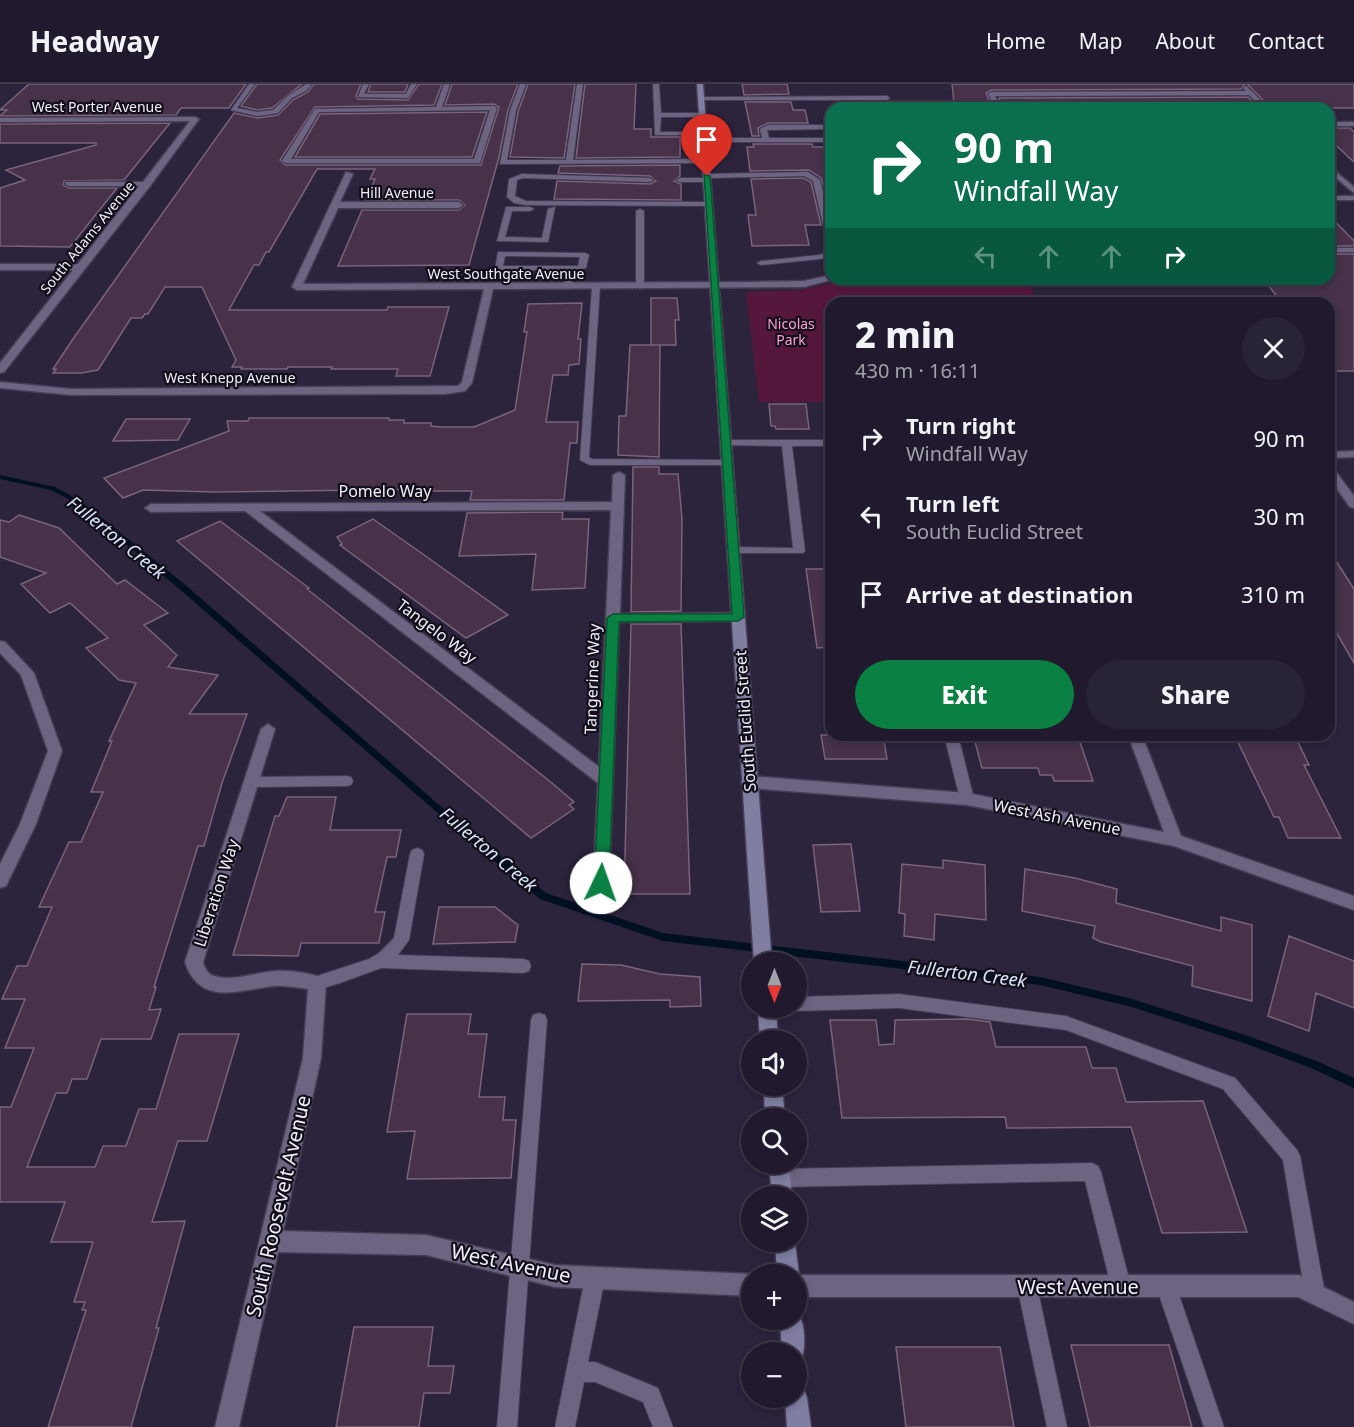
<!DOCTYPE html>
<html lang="en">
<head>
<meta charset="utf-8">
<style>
	:root { --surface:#211a2e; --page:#292336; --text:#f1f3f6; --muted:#a2a1aa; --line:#3e384a; --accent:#0b8043 }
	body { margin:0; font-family:"Noto Sans",sans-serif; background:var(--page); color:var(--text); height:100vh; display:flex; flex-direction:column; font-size:22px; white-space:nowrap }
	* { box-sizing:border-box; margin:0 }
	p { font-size:20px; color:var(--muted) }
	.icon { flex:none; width:33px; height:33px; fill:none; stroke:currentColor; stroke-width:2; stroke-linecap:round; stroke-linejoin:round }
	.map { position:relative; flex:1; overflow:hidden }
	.side { position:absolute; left:825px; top:213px; width:510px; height:444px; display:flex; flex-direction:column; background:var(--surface); border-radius:18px; box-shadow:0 3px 9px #0003,0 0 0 2px var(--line) }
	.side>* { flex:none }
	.hud { position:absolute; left:825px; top:18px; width:510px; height:183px; border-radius:18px; box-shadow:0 3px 9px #0003,0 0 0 2px var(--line); background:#0b6e4f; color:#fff; overflow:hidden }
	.needle { width:39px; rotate:180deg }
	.buttons { position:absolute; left:741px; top:868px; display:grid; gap:12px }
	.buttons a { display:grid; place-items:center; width:66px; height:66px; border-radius:50%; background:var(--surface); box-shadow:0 3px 9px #0003,0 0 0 2px var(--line); font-size:30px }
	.pin { position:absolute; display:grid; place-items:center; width:51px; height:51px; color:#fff; margin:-62px -26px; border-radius:50% 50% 50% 0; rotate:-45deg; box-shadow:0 0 6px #0007 }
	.pin .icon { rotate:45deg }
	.me { position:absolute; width:66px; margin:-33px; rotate:3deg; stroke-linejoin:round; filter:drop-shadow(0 0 4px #0008) }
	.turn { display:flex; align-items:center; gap:21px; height:126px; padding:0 30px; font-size:27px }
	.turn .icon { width:78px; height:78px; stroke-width:2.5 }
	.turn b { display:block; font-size:42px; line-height:51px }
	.lanes { display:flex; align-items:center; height:57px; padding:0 30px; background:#0003; justify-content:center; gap:30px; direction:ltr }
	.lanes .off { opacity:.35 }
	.round { display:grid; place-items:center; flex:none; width:63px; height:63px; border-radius:32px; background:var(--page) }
	.headline { display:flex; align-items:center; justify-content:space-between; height:102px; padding:0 30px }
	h1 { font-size:36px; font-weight:800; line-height:45px }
	.button { display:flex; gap:12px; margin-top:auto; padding:12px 30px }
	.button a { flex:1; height:69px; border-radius:36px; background:var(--accent); color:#fff; font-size:24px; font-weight:800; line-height:69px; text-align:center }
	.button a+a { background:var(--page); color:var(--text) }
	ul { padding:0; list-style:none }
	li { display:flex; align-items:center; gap:18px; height:78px; padding:0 30px }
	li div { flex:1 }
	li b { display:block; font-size:22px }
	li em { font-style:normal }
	header { display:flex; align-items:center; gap:36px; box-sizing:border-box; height:84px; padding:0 30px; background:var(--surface); border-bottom:2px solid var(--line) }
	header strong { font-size:28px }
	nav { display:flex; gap:33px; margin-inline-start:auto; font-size:21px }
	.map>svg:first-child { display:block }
</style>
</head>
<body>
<header>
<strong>Headway</strong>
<nav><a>Home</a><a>Map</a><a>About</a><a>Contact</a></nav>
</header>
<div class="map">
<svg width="1354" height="1343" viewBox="0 0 1354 1343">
	<rect width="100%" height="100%" fill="#2c233d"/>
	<!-- green -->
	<path fill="#55183c" d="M852 195H1068L1070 199 1029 200 1038 219H831V318H759L746 208 800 206Z"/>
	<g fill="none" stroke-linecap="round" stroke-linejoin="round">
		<!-- stream -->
		<path fill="#001023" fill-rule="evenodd" d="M0 391 55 403 82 418 183 499 475 752 546 809 663 849 1040 893 1132 915 1245 951 1319 978 1354 994V1004L1311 984 1244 959 1132 923 1040 901 663 857 540 815 469 756 177 503 78 420 51 406 0 395Z"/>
	</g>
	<!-- building -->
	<path fill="#473249" stroke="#7a637d" stroke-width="1.5" d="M29 0H246L229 24H181L176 31 0 32 7 26H0Z
		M257 0H302L272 24 257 26 241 22Z
		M314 0H361L356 12 358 15 408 16 419 0H442L434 21 315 23 280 76 285 81H481L499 23 494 20 445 21 452 0H518L508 26 499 73 469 181 338 182 362 126H459L465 121 459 116H366L375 95H370L375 85H317L269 168H266L259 181H254L229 226H387L388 223H449L430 292H396L398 285H331L332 283H288L287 285H241L242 283H232L236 276 202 203H165L148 230H145L142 234H131L98 286 81 289H53L56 285H53L73 255 234 29 257 34 278 31 293 16 308 8Z
		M371 0H408L405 8H368Z
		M528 0H575L564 74 510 73 518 28Z
		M585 0H636L634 45H651V53H680V73L576 74Z
		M742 0H787L789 10 744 11Z
		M952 0H1245L1241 5 991 6 986 9 992 24H979L974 20 954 19Z
		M1247 0H1354V24H1271Z
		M1248 13 1259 24H1003L999 14Z
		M745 18H791L793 26H805L808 39H768L758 44 759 52H752Z
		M487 28 472 73H295L320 30Z
		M170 39 124 96 64 97 63 101 69 104H117L70 163 0 162V104L25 96 6 86 96 61V59H0V40Z
		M1329 44H1350L1354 48V78L1329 55Z
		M753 60H812L813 63H831V112H826L821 94 809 86 750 87 747 63H754Z
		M680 81V92L674 97 681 100V116L554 115 557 97 650 100 656 97 650 92 558 89 560 82Z
		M803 94 811 98 821 141H805L809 161 752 162 748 131H756L751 95Z
		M1329 131 1354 157V162H1329Z
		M1329 170H1354V287H1329V219H1282L1265 197 1329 195Z
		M651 214H677L679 236H675L676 261H651Z
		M582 219 578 255H581L579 280 569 281 568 291H553L546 338H578L577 359H570L564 416H470L472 407H430L433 405 214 408 143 406 123 414 104 394 229 347 227 337H248L249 334H389V336H404V339H431V342L440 343H474L515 326 527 248H524L528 220Z
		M630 261H660L659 373 618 371 619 332H626Z
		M769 320H806L809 345H776L775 342H771Z
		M126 335H190L178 356 113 357Z
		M633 383H659V390H678L682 435 681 527 631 528Z
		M563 428 562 435H589L585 504 532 506 536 470 459 472 467 429Z
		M19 431 59 444 117 500 125 496 168 529 144 541 177 571 168 583 218 591 189 630H247L222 699 204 762H198L154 903H156L149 926 161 925 151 955H101L87 995H72L67 1009H56L27 1083H95L103 1062H126L139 1025H156L179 950H239L207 1057H178L152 1138 185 1137 156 1244H159L131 1343H48L86 1226H82L85 1218H74L93 1158H51L65 1118H0V1023H11L34 964H5L25 915H2L17 882H27L52 823H39L69 758H81L100 715 103 708H91L112 657H109L136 599 119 596 86 564 108 554 70 519 50 529 21 500 46 489 0 473V436L9 438Z
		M373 435 427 473 508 531 466 554 340 461 342 460 337 453Z
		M220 437 309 504 307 505 552 699 574 718 569 721 574 725 531 754 177 457Z
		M1329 466 1354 505V579L1329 536Z
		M806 485H831V563L817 564Z
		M631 540H681L690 810H624Z
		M821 651H883L887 675H825Z
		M1235 652 1296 654 1309 681H1304L1341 754H1288L1279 733H1274Z
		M975 658H1080L1093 697H1054L1052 691H1040L1038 684H982Z
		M287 713H336L330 746H401L396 773H387L375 828H385L379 859H301L298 872 233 871 275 732H279Z
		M851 760 860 827 821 828 813 761Z
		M943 776 985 781 986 836 935 830 934 856 904 852 905 830 899 829 902 780 943 784Z
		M1025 785 1075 794 1117 805 1116 819 1221 847V833L1252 841V917L1192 902 1193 882 1101 858 1093 854 1095 842 1022 827Z
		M439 823H495L518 841 515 858 433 860Z
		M1289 852 1354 877V924L1316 909 1309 947 1268 932Z
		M582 880 621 881 660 890 700 893 701 922 670 923V916L578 917Z
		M407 930H471L468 950H487L479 1013H505L503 1036H516L511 1094 407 1095 415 1047 387 1048Z
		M967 935 990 938 996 963H1086L1092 984H1116L1126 1018 1203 1017 1247 1148 1162 1149 1131 1043 1007 1044 1005 1033 842 1034 830 936H876L879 961 894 960 895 936Z
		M354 1243H433L428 1282H454L450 1309H424L419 1343H336Z
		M1071 1261H1169L1192 1343H1090Z
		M896 1263H1000L1014 1343H906Z"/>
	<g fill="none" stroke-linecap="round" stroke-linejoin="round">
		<defs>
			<path id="lane" d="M249 0H255L237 24 257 28 273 26 288 12 306 0H312L306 7 292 14 278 29 257 32 231 26Z
				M363 0H369L364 10H406L411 0H417L408 14 358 13Z
				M444 0H450L442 23 494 22 497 24 480 79H286L282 77 315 25 436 23ZM490 26 474 75H291L319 28Z
				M520 0H526L516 27 507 76H566L577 0H583L573 76 706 75 710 77 706 79 500 80 510 27Z
				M653 0H659L661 29H702L705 31 702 33H661L660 48H704L706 51H655Z
				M1246 2 1269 24H1262L1249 11 995 12 1001 24H995L988 10 991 8 1246 7 1243 4Z
				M701 13 887 12 890 14 887 16H699Z
				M889 17 974 22 977 24 887 20Z
				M768 41H831V45L767 46 769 54H831V58H704L701 56 704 54H762L760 45Z
				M808 88 820 96 831 142V160L827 158 813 97 804 92 708 94 711 96 707 98H680L676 96 680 94H706L703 92 707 90Z
				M522 90 650 94 654 96 650 98 523 94 517 96 515 112 526 117 709 118 713 120 709 122 526 121 514 119 507 113 509 95Z
				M506 123H530L534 125 530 127H512L505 153 542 154 548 125 555 123 548 158 497 157Z
				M640 125 644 127V202L640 205 636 202V127Z
				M1329 164H1354V168H1329Z
				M831 167V172L820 175 761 181 757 179 761 177 819 171Z
				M498 168 585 169 589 171 586 184 575 186 572 202 568 205 564 202 566 186H495ZM505 172 580 173 578 182H503Z
				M596 199 600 202 589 373 592 375 727 376 732 379 731 381H590L580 376 592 202Z
				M726 356H831V362H792L805 467 803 469H733L727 466 733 463 793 464 782 362 722 361 721 359Z
				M944 651H958L974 715 972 719H962L960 715Z
				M346 692 351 693 353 697 351 701 346 702 251 703 246 702 244 698 246 694 251 693Z
				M417 764 422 766 424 770 409 856 398 871 523 875 529 877 531 882 529 887 523 889 381 884 340 899 317 906 311 904 309 899 311 894 369 875 379 869 394 854 410 770 412 766Z
				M899 910 1066 932 1235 994 1297 1066 1300 1072 1325 1210 1322 1217 1315 1220 1308 1217 1305 1210 1283 1076 1223 1005 1066 946 899 924 796 927 790 924H796V913Z
				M539 929 545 931 547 936 517 1343H497L531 936 533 931Z
				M1092 1079 1098 1082 1101 1088 1131 1202 1128 1209 1121 1212 1114 1209 1111 1202 1085 1097 780 1103 774 1100 771 1094 774 1088 780 1085Z
				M595 1184 602 1187 605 1194 588 1278H595L658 1304 673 1343H653L643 1318 595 1298H584L575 1343H555L585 1194 588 1187Z
				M1027 1192 1034 1195 1037 1202 1067 1343H1047L1017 1202 1020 1195Z
				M1166 1192 1173 1195 1176 1202 1224 1343H1204L1156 1202 1159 1195Z"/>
			<path id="street" d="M195 33 199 35 150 102 4 288 0 289V279L73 186H0V180H78L139 102H69L65 100 66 98H143L190 37 0 38V34Z
				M1329 38H1354V42H1329Z
				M1329 82 1354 103V109L1329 88Z
				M346 88 353 90 340 118H459L463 121 459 124H338L303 200 753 198 804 197 831 191V195H835L804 203 493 205 472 299 465 307 445 310 71 311 0 304V298L71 305 458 302 462 298 484 205 297 206 292 203Z
				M1329 112H1354V116H1329Z
				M1354 367V373L1329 374V368Z
				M1329 383 1333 384 1354 412V424L1350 423 1329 394Z
				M619 388 625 391 620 530 738 529 745 533 738 537 619 538 609 799 607 804 601 806 595 804 593 799 598 699 245 427 151 428 145 424 151 420 612 418 613 391ZM611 426 599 683 260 427Z
				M0 557 5 558 34 589 62 667 36 740 6 802 0 804V780L20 740 48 667 21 591 0 569Z
				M268 640 275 645 203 878C205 884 207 890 214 892 232 898 257 888 276 887 290 886 310 889 323 894L326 899 321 974 283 1147 426 1151 555 1181 752 1190V1212L555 1203 426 1171 278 1168 239 1343H215L303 974 308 905C297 904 285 901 274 902 238 906 200 923 185 878L261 645Z
				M1128 651H1142L1181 752 1354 812V826L1174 762 967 721 749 704 744 702 741 698 744 694 749 692 967 709 1164 748Z
				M796 1191H1299L1354 1218V1240L1298 1213H796Z"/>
			<path id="secondary" d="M697 0H703L772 879H754Z
				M758 924H776L778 957H760Z
				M764 1002H782L785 1035H765Z
				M769 1080H789L792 1113H772Z
				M775 1158H795L799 1191 796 1196V1191H777Z
				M796 1227C806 1237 806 1264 801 1277L796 1279V1269H782L780 1236H796Z
				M796 1303 804 1306 807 1314 811 1343H787L785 1314H796Z"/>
		</defs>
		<!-- lane casing -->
		<use href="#lane" stroke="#453d53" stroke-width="2"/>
		<!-- street casing -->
		<use href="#street" stroke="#453d53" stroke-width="3"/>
		<!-- secondary casing -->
		<use href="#secondary" stroke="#453d53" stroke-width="3"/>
		<!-- lane -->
		<use href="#lane" fill="#6d6482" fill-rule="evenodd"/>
		<!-- street -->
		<use href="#street" fill="#6d6482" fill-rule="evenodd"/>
		<!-- secondary -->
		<use href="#secondary" fill="#807ea1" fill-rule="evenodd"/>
	</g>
	<!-- route -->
	<path fill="#0b8043" stroke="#07532c" stroke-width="1.5" d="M704 90 710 92 744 533 738 537 619 538 609 799 607 804H596L594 799 607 534 613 530H732Z"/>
	<g text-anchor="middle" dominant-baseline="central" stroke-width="4.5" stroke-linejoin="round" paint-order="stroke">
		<!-- far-street labels -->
		<g font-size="14" fill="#f2eefc" stroke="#120f1a">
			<text x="97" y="22">West Porter Avenue</text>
			<text x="397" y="108">Hill Avenue</text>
			<text transform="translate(87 153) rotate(-51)">South Adams Avenue</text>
			<text x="506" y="189">West Southgate Avenue</text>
			<text x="230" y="293">West Knepp Avenue</text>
		</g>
		<!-- far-park labels -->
		<g font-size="14" fill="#fda2d1" stroke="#120f1a">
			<text x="791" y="239">Nicolas<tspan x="791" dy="16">Park</tspan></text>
		</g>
		<!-- street labels -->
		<g font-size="16" fill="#f2eefc" stroke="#120f1a">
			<text x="385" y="407">Pomelo Way</text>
			<text transform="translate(437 547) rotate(37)">Tangelo Way</text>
			<text transform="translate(592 595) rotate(-88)">Tangerine Way</text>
			<text transform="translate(745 637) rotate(-94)">South Euclid Street</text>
			<text transform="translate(1057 733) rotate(11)">West Ash Avenue</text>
			<text transform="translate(216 809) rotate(-72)">Liberation Way</text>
		</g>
		<!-- water labels -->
		<g font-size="18" font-style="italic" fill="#d5e5f7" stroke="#120f1a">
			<text transform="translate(117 453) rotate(39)">Fullerton Creek</text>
			<text transform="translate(489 765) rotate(40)">Fullerton Creek</text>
			<text transform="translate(967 889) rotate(7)">Fullerton Creek</text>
		</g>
		<!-- near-street labels -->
		<g font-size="20" fill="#f2eefc" stroke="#120f1a">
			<text transform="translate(278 1122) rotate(-77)">South Roosevelt Avenue</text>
			<text transform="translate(511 1179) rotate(12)">West Avenue</text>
			<text x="1078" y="1202">West Avenue</text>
		</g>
	</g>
</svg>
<div class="buttons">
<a><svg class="needle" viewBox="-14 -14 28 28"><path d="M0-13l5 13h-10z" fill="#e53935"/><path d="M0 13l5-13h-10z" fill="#a2a1aa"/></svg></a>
<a><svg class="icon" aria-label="sound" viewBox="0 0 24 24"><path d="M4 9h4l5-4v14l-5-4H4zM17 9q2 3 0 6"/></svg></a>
<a><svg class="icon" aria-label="search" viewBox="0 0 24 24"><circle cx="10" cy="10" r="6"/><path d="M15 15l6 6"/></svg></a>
<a><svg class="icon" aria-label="layers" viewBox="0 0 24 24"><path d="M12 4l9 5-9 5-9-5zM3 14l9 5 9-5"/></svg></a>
<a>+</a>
<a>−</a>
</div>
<div class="pin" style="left:707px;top:92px;background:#d93025"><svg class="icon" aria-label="arrive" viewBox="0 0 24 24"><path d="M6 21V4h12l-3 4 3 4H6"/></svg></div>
<svg class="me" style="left:601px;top:799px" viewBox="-20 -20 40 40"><circle r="19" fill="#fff"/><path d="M0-13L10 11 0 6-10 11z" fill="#0b8043"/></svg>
<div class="hud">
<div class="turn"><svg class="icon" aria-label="right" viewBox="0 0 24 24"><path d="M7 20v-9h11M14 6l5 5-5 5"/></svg><div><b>90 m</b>Windfall Way</div></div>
<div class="lanes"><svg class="icon off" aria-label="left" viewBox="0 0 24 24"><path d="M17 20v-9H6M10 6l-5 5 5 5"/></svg><svg class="icon off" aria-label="ahead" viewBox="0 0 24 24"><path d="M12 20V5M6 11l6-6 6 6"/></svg><svg class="icon off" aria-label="ahead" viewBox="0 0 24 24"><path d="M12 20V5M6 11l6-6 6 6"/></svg><svg class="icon" aria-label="right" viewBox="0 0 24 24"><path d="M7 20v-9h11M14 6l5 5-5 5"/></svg></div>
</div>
<section class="side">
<div class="headline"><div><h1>2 min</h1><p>430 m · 16:11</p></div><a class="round"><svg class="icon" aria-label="close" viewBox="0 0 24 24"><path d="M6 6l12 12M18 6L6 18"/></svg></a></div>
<ul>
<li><svg class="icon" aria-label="right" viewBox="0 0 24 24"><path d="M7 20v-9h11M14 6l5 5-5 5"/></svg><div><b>Turn right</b><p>Windfall Way</p></div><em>90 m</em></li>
<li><svg class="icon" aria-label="left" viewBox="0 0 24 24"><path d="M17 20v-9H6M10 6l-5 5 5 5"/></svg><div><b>Turn left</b><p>South Euclid Street</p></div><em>30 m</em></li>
<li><svg class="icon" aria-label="arrive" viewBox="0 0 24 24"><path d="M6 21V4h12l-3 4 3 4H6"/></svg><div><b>Arrive at destination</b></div><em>310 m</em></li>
</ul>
<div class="button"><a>Exit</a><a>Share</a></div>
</section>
</div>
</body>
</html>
